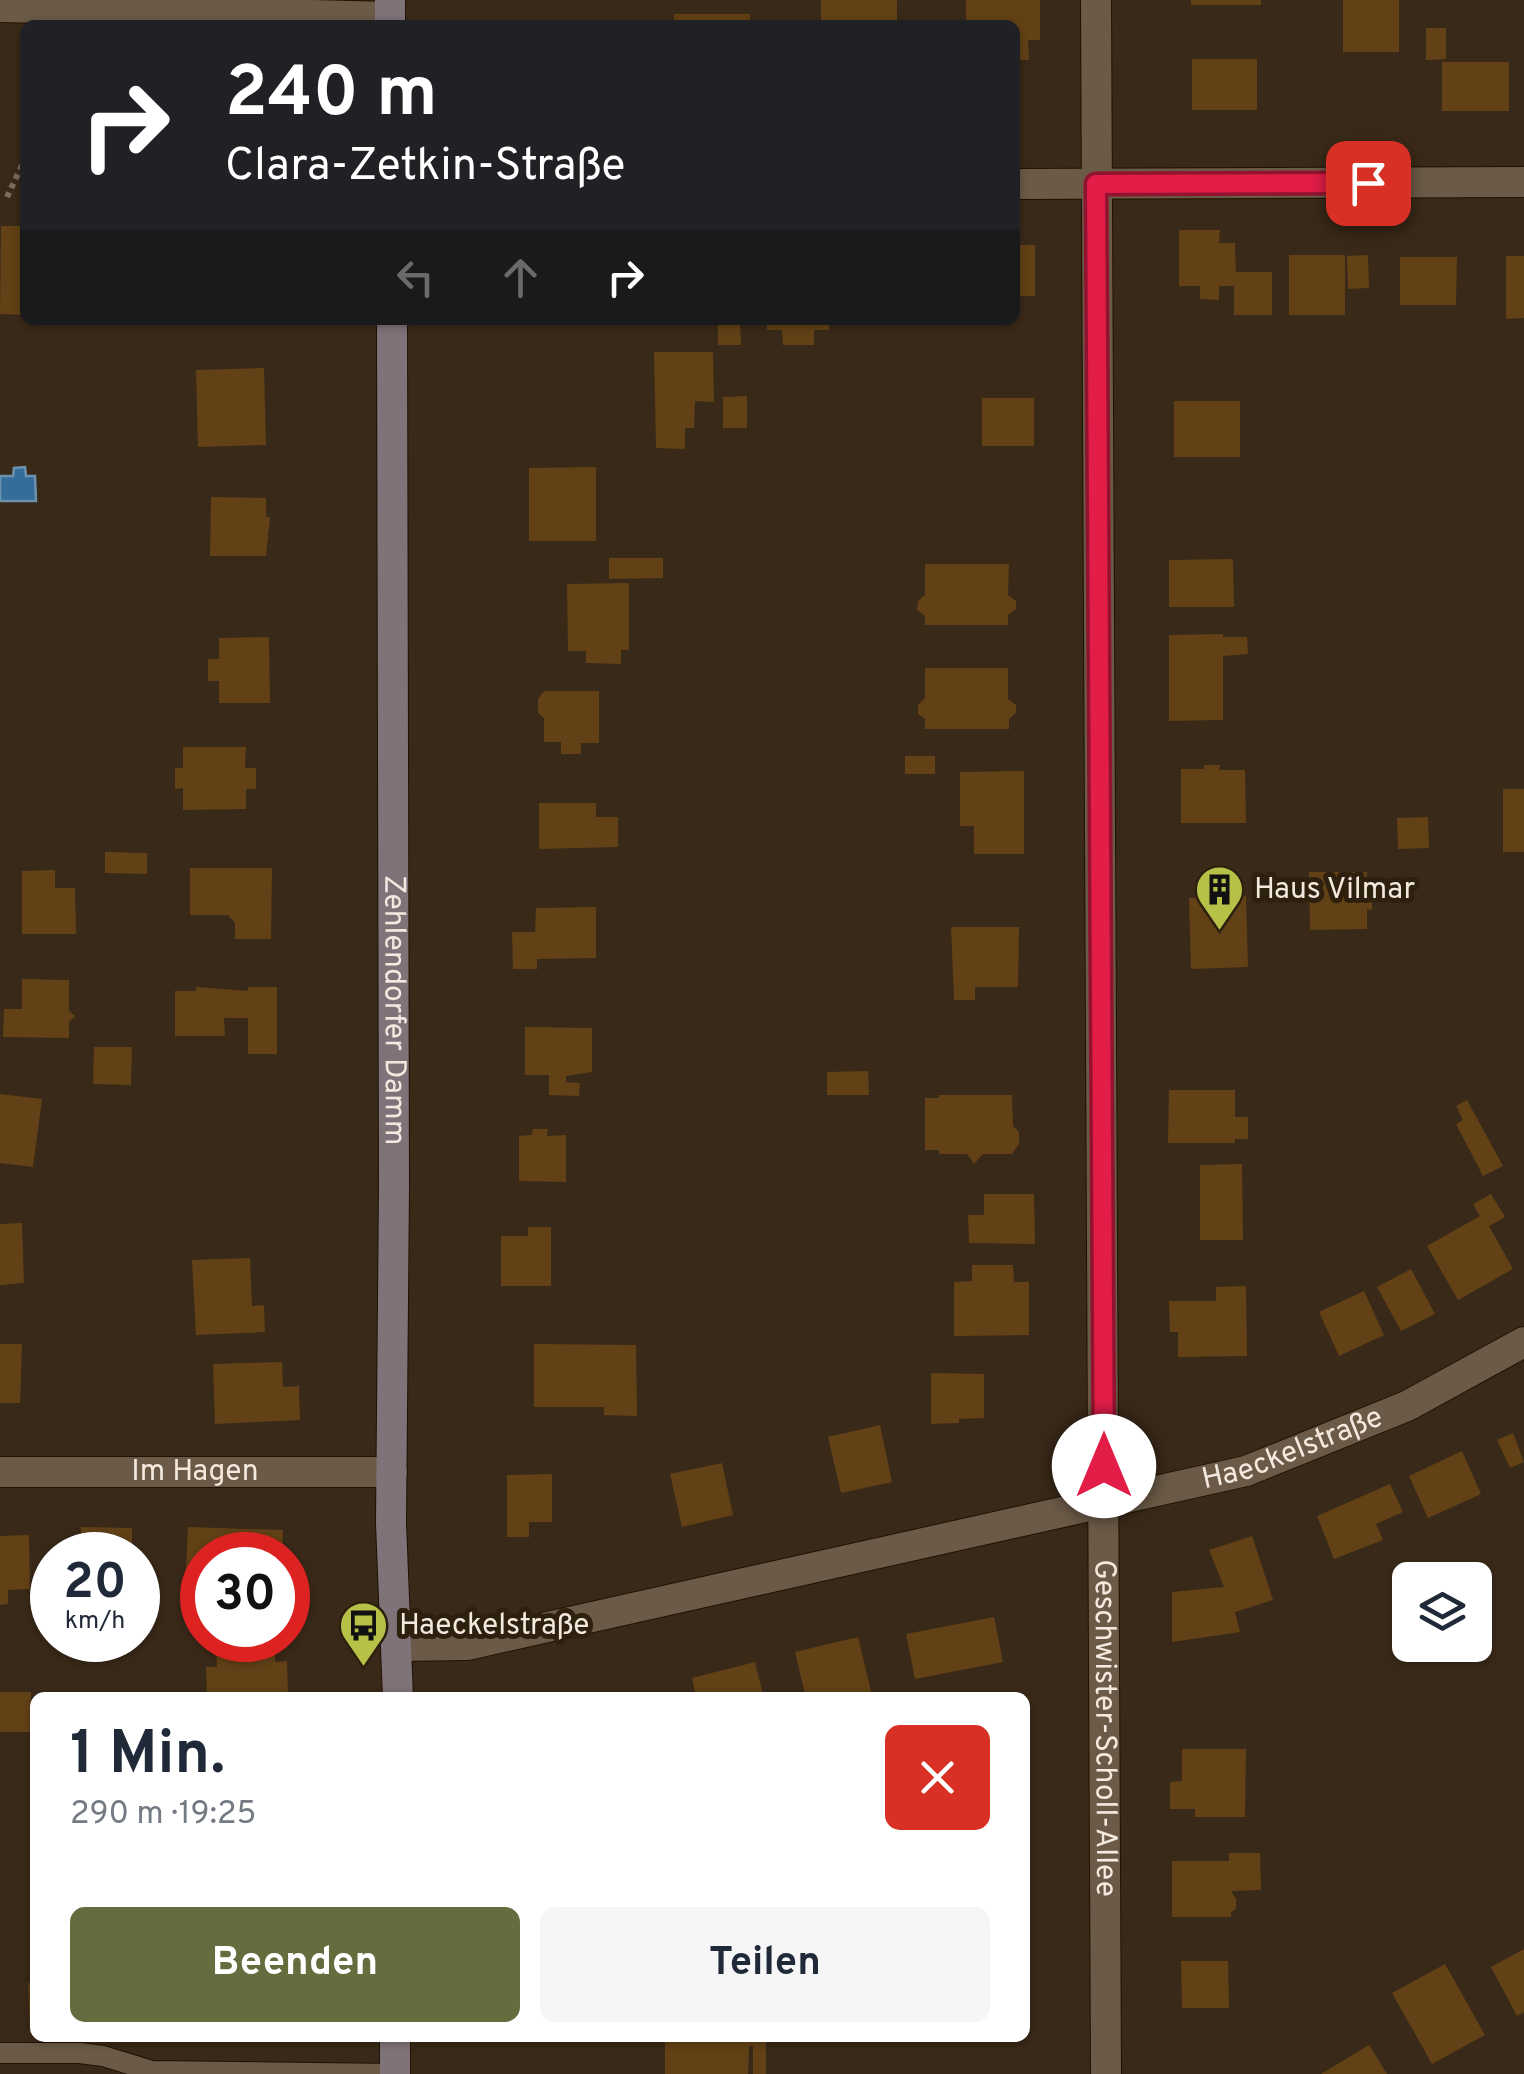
<!DOCTYPE html>
<html lang="de">
<head>
<meta charset="utf-8">
<style>
	:root { --surface:#fff; --page:#f6f6f7; --text:#1f2937; --muted:#747a83; --accent:#636d3e }
	body { margin:0; font-family:Overpass,sans-serif; background:var(--page); color:var(--text); height:100vh; display:flex; flex-direction:column; font-size:38px; white-space:nowrap }
	* { box-sizing:border-box; margin:0 }
	p { font-size:32px; color:var(--muted) }
	.icon { flex:none; width:55px; height:55px; fill:none; stroke:currentColor; stroke-width:2; stroke-linecap:round; stroke-linejoin:round }
	.map { position:relative; flex:1; overflow:hidden }
	.sheet { position:absolute; left:30px; top:1692px; width:1000px; height:350px; display:flex; flex-direction:column; background:var(--surface); border-radius:15px; box-shadow:0 2px 8px #0004 }
	.sheet>* { flex:none }
	.banner { position:absolute; left:20px; top:20px; width:1000px; height:305px; border-radius:15px; box-shadow:0 2px 8px #0004; background:#202124; color:#fff; overflow:hidden }
	.fabs { position:absolute; left:1392px; top:1562px; display:grid; gap:20px }
	.fabs a { display:grid; place-items:center; width:100px; height:100px; border-radius:15px; background:var(--surface); box-shadow:0 2px 8px #0004; font-size:50px }
	.speed { position:absolute; left:30px; top:1532px; display:flex; gap:20px; font-size:50px; font-weight:700; text-align:center }
	.speed>* { display:grid; place-content:center; width:130px; height:130px; border-radius:50%; background:var(--surface); box-shadow:0 2px 8px #0004; line-height:1 }
	.speed small { font-size:25px; font-weight:400 }
	.speed .limit { border:15px solid #d22; background:#fff; color:#111 }
	.pin { position:absolute; display:grid; place-items:center; width:85px; height:85px; color:#fff; margin:-42px; border-radius:20px; box-shadow:0 5px 15px #0006 }
	.me { position:absolute; width:110px; margin:-55px; rotate:0deg; stroke-linejoin:round; filter:drop-shadow(0 0 8px #0008) }
	.turn { display:flex; align-items:center; gap:35px; height:210px; padding:0 40px; font-size:45px }
	.turn .icon { width:130px; height:130px; stroke-width:2.5 }
	.turn b { display:block; font-size:70px; line-height:85px }
	.lanes { display:flex; align-items:center; height:95px; padding:0 40px; background:#0003; justify-content:center; gap:50px; direction:ltr }
	.lanes .off { opacity:.35 }
	.round { display:grid; place-items:center; flex:none; width:105px; height:105px; border-radius:15px; background:var(--page) }
	.headline { display:flex; align-items:center; justify-content:space-between; height:170px; padding:0 40px }
	h1 { font-size:60px; font-weight:700; line-height:75px }
	.action { display:flex; gap:20px; margin-top:auto; padding:20px 40px }
	.action a { flex:1; height:115px; border-radius:15px; background:var(--accent); color:#fff; font-size:40px; font-weight:700; line-height:115px; text-align:center }
	.action a+a { background:var(--page); color:var(--text) }
	.map>svg:first-child { display:block }
</style>
</head>
<body>
<div class="map">
<svg width="1524" height="2074" viewBox="0 0 1524 2074">
	<rect width="100%" height="100%" fill="#392918"/>
	<!-- water -->
	<path fill="#346d99" stroke="#6d92ae" stroke-width="2.5" d="M25 467 26 476H35L36 501H0V476H13L14 468Z"/>
	<!-- building -->
	<path fill="#624116" d="M821 0H897V23L821 25Z
		M966 0H1040V40H1028L1029 60H1015V25H966Z
		M1191 0H1261V5H1191Z
		M1343 0H1399V52H1343Z
		M674 14H750V25H674Z
		M1426 28H1446V59L1426 60Z
		M1192 59H1257V110H1192Z
		M1442 62H1509V111H1442Z
		M1 226H25V315L0 314Z
		M1179 230H1220L1219 243H1235L1236 272H1272V315H1234V286H1219V300L1200 299V286H1179Z
		M1015 245H1035V296H1015Z
		M1289 255H1345V315H1289Z
		M1368 255 1369 288 1348 289 1347 256Z
		M1506 256H1524V318L1506 319Z
		M1400 257H1457L1456 305H1400Z
		M718 320H740L741 345H718Z
		M767 320H829V330H814V345H783L782 330H767Z
		M654 352H713L714 402 695 401 694 428H685V449L656 448Z
		M264 368 266 445 198 447 196 370Z
		M747 396V428H723V397Z
		M982 398H1034V446H982Z
		M1174 401H1240V457H1174Z
		M596 467V541H529V468Z
		M211 497 266 498V517H270L266 556H210Z
		M609 558H663V578L609 579Z
		M1233 559 1234 607H1169V560Z
		M925 564H1009L1008 595 1016 601V609L1008 615V625H925V616L917 610 918 601 925 595Z
		M629 583V650H621V664L586 663V651H568L567 584Z
		M1223 634V637H1247L1248 654 1223 656V720L1169 721V635Z
		M269 637 270 703H219V681H208V659H219V638Z
		M925 668H1008V699L1016 705V713L1009 719V729H925V719L918 714V705L925 698Z
		M544 691H599V743H581V754H561V742H544V718L538 713V699Z
		M183 747H246L245 768H256V789H246V809L183 810V788L175 789V768H183Z
		M905 756H935V774H905Z
		M1204 765H1220L1219 770H1245L1246 823H1181V769H1204Z
		M1024 771V854H974V826H960V772Z
		M1503 789H1524V852H1503Z
		M539 803H596V817H618V847L539 849Z
		M1428 817 1429 848 1398 849 1397 818Z
		M105 852 147 853V874L105 873Z
		M190 868H272L271 939H235V923L228 915H190Z
		M55 870V888H75L76 934H22V871Z
		M1309 872H1367V890H1372V910L1367 909V929L1310 930Z
		M1246 896 1248 967 1191 969 1189 898Z
		M596 907V958L537 959V969H513L512 932H535L536 908Z
		M951 927H1019L1018 987H975V1000H954Z
		M22 979 69 980V1011L75 1016 69 1022V1038L3 1037 4 1009H22Z
		M196 987 248 991V987H277V1054H248V1018H224L225 1036H175V991H196Z
		M525 1027 592 1028V1072L566 1076V1082L580 1083 579 1096 549 1095V1075H525Z
		M94 1047H132L131 1085 93 1084Z
		M868 1071 869 1095H827V1072Z
		M1169 1090H1235V1117H1248V1139H1235V1143H1168Z
		M0 1094 42 1099 33 1167 0 1163Z
		M939 1095H1012L1013 1126 1019 1132V1144L1012 1154H983L974 1164 967 1154H939V1150H925V1098H939Z
		M1467 1100 1503 1166 1483 1176 1456 1124 1463 1120 1456 1106Z
		M533 1129H548L547 1136 566 1135V1182L519 1181V1136L532 1135Z
		M1242 1164 1243 1240H1200V1165Z
		M984 1194H1034L1035 1244 969 1243 968 1215H984Z
		M1491 1194 1505 1217 1489 1226 1513 1269 1458 1300 1427 1246 1480 1216 1473 1204Z
		M22 1223 24 1283 0 1285V1224Z
		M528 1227H551V1286H501V1236H528Z
		M250 1258 252 1306 264 1305 265 1332 196 1335 192 1260Z
		M972 1265H1013L1014 1282H1029V1335L954 1336V1282L972 1281Z
		M1411 1269 1435 1314 1401 1331 1377 1287Z
		M1246 1286 1247 1356 1178 1357V1332H1170L1169 1301H1216V1287Z
		M1364 1291 1384 1335 1339 1356 1319 1312Z
		M0 1344H22L20 1403H0Z
		M534 1344 636 1345 637 1416 604 1415V1407H534Z
		M282 1362 283 1387 299 1386 300 1420 215 1424 213 1364Z
		M931 1373 984 1374V1418L959 1419V1423L931 1424Z
		M880 1425 892 1482 841 1493 828 1437Z
		M1513 1433 1524 1462 1510 1468 1497 1440Z
		M1462 1451 1481 1494 1428 1518 1409 1476Z
		M722 1463 733 1515 682 1527 670 1474Z
		M552 1474V1522H529V1537H507V1475Z
		M1390 1484 1403 1512 1376 1524 1383 1540 1334 1559 1317 1516Z
		M81 1527 132 1528V1555H80Z
		M188 1527 283 1530 282 1555H202V1592L185 1591Z
		M29 1535 30 1589 8 1590V1604L0 1605V1536Z
		M1252 1536 1273 1600 1235 1612 1240 1632 1172 1642V1592L1224 1587 1209 1550Z
		M994 1617 1003 1662 915 1679 906 1634Z
		M858 1637 872 1695 806 1698 795 1652Z
		M275 1644V1662L287 1661 288 1698H207L206 1667H217L216 1646Z
		M755 1662 764 1698H696L692 1678Z
		M0 1692H31V1732H0Z
		M1182 1749H1246L1245 1817H1195V1809H1170V1782L1182 1781Z
		M1229 1853H1260L1261 1890 1231 1891 1236 1899V1909L1231 1912V1917H1172V1861H1229Z
		M1524 1949V2012L1517 2016 1491 1967Z
		M1181 1961H1228L1229 2008H1182Z
		M1445 1964 1485 2035 1432 2064 1392 1993Z
		M28 1983H35V2034H30Z
		M665 2038H766V2074H753V2046H749L748 2074H665Z
		M1369 2045 1387 2074H1321Z"/>
	<g fill="none" stroke-linecap="round" stroke-linejoin="round">
		<defs>
			<path id="lane" d="M0 2053H80L103 2056 152 2071 395 2074"/>
			<g id="street">
				<path id="s1" d="M1096 0 1106 2074"/>
				<path d="M0 7 390 17"/>
				<path d="M1015 184 1524 182"/>
				<path id="s2" d="M0 1472H392"/>
				<path id="s3" d="M398 1646 467 1645 1246 1471 1407 1406 1524 1342"/>
			</g>
			<g id="secondary">
				<path d="M390 0V25"/>
				<path id="s4" d="M392 320 394 1187 391 1523 398 1698"/>
				<path d="M395 2074V2038"/>
			</g>
		</defs>
		<!-- lane casing -->
		<use href="#lane" stroke="#1f1202" stroke-width="22"/>
		<!-- street casing -->
		<use href="#street" stroke="#1f1202" stroke-width="32"/>
		<!-- secondary casing -->
		<use href="#secondary" stroke="#1f1202" stroke-width="32"/>
		<!-- path -->
		<path stroke="#7b6d5e" stroke-width="6" stroke-dasharray="5 5" stroke-linecap="butt" d="M7 197 25 159"/>
		<!-- lane -->
		<use href="#lane" stroke="#6b5a47" stroke-width="20"/>
		<!-- street -->
		<use href="#street" stroke="#6b5a47" stroke-width="30"/>
		<!-- secondary -->
		<use href="#secondary" stroke="#7f7379" stroke-width="30"/>
	</g>
	<g fill="none" stroke-linecap="round" stroke-linejoin="round">
		<defs>
			<path id="route" d="M1104 1466 1096 184 1368 183"/>
		</defs>
		<!-- route casing -->
		<use href="#route" stroke="#92132f" stroke-width="25"/>
		<!-- route -->
		<use href="#route" stroke="#e11d48" stroke-width="18"/>
	</g>
	<!-- icons -->
	<defs>
		<symbol id="building-pin" viewBox="-11 -11 22 30"><path d="M0 17L-7.5 6A9.5 9.5 0 1 1 7.5 6Z" fill="#b7c147" stroke="#2e200e"/><path d="M-4-6H4V6H1V3H-1V6H-4ZM-2.5-4.3h1.7v1.8h-1.7ZM.8-4.3h1.7v1.8H.8ZM-2.5-1h1.7V.8h-1.7ZM.8-1h1.7V.8H.8Z" fill="#111"/></symbol>
		<symbol id="bus-pin" viewBox="-11 -11 22 30"><path d="M0 17L-7.5 6A9.5 9.5 0 1 1 7.5 6Z" fill="#b7c147" stroke="#2e200e"/><path d="M-5-6H5V4H4V6H2V4H-2V6H-4V4H-5ZM-3.5-4V0h7V-4ZM-3.5 1.2v1.5H-2V1.2ZM2 1.2v1.5H3.5V1.2Z" fill="#111"/></symbol>
	</defs>
	<g fill-rule="evenodd">
		<use href="#building-pin" x="1192" y="862" width="55" height="75"/>
		<use href="#bus-pin" x="336" y="1598" width="55" height="75"/>
	</g>
	<g text-anchor="middle" dominant-baseline="central" stroke-width="10" stroke-linejoin="round" paint-order="stroke">
		<!-- poi labels -->
		<g font-size="30" fill="#f3e9de" stroke="#2e200e" text-anchor="start">
			<text x="1254" y="890">Haus Vilmar</text>
			<text x="399" y="1626">Haeckelstraße</text>
		</g>
		<!-- street labels -->
		<g font-size="30" fill="#f3e9de" stroke="#2e200e">
			<text stroke="none"><textPath href="#s4" startOffset="690">Zehlendorfer Damm</textPath></text>
			<text stroke="none"><textPath href="#s3" startOffset="918">Haeckelstraße</textPath></text>
			<text stroke="none"><textPath href="#s2" startOffset="195">Im Hagen</textPath></text>
			<text stroke="none"><textPath href="#s1" startOffset="1728">Geschwister-Scholl-Allee</textPath></text>
		</g>
	</g>
</svg>
<div class="fabs">
<a><svg class="icon" aria-label="layers" viewBox="0 0 24 24"><path d="M12 4l9 5-9 5-9-5zM3 14l9 5 9-5"/></svg></a>
</div>
<div class="speed"><div>20<small>km/h</small></div><div class="limit">30</div></div>
<div class="pin" style="left:1368px;top:183px;background:#d93025"><svg class="icon" aria-label="arrive" viewBox="0 0 24 24"><path d="M6 21V4h12l-3 4 3 4H6"/></svg></div>
<svg class="me" style="left:1104px;top:1466px" viewBox="-20 -20 40 40"><circle r="19" fill="#fff"/><path d="M0-13L10 11 0 6-10 11z" fill="#e11d48"/></svg>
<div class="banner">
<div class="turn"><svg class="icon" aria-label="right" viewBox="0 0 24 24"><path d="M7 20v-9h11M14 6l5 5-5 5"/></svg><div><b>240 m</b>Clara-Zetkin-Straße</div></div>
<div class="lanes"><svg class="icon off" aria-label="left" viewBox="0 0 24 24"><path d="M17 20v-9H6M10 6l-5 5 5 5"/></svg><svg class="icon off" aria-label="ahead" viewBox="0 0 24 24"><path d="M12 20V5M6 11l6-6 6 6"/></svg><svg class="icon" aria-label="right" viewBox="0 0 24 24"><path d="M7 20v-9h11M14 6l5 5-5 5"/></svg></div>
</div>
<section class="sheet">
<div class="headline"><div><h1>1 Min.</h1><p>290 m · 19:25</p></div><a class="round" style="background:#d93025;color:#fff"><svg class="icon" aria-label="close" viewBox="0 0 24 24"><path d="M6 6l12 12M18 6L6 18"/></svg></a></div>
<div class="action"><a>Beenden</a><a>Teilen</a></div>
</section>
</div>
</body>
</html>
